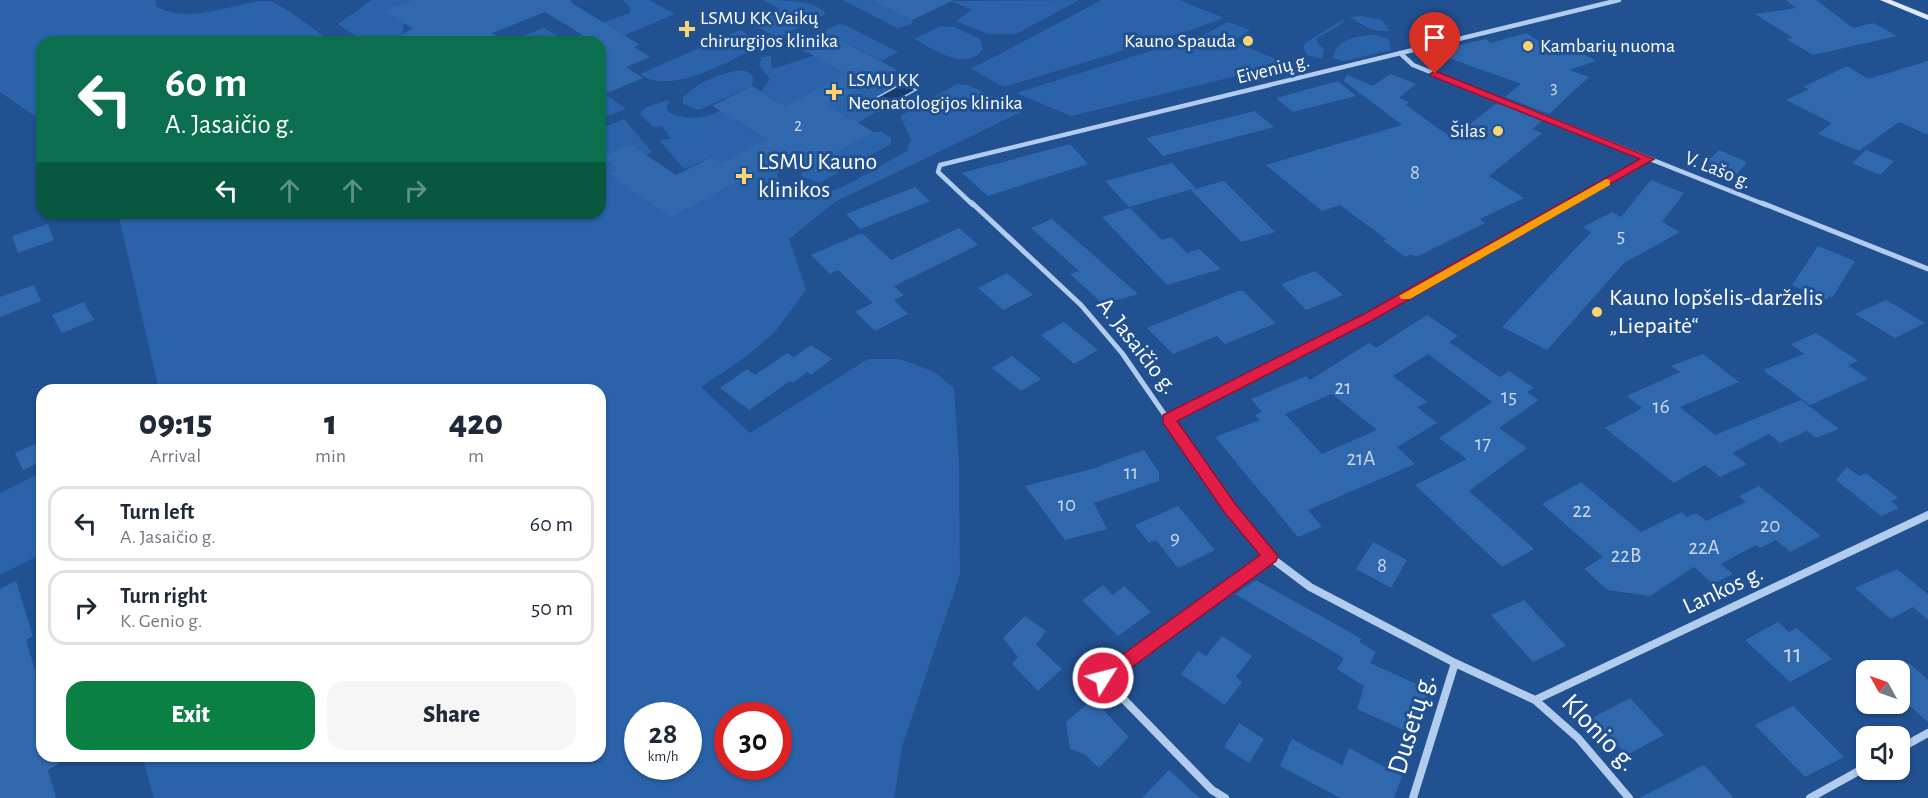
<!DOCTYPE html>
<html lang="en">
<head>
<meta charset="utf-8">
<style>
	:root { --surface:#fff; --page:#f6f6f7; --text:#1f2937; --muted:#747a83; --line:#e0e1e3; --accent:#0b8043 }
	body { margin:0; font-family:"Alegreya Sans",sans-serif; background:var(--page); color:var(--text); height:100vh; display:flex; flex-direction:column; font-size:22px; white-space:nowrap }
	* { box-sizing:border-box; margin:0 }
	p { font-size:20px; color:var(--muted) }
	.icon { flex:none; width:33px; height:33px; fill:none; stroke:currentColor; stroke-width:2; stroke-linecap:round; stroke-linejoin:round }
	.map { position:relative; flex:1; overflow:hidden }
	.drawer { position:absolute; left:36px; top:384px; width:570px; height:378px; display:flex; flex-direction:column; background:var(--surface); border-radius:18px; box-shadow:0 2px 4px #0004 }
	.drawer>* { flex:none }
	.hud { position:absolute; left:36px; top:36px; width:570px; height:183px; border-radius:18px; box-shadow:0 2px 4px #0004; background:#0b6e4f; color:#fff; overflow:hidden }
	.needle { width:39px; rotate:310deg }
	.controls { position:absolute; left:1856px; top:660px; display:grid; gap:12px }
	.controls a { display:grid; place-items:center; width:54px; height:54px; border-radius:12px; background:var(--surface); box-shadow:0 2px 4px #0004; font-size:30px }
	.speed { position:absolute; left:624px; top:702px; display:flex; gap:12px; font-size:30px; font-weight:700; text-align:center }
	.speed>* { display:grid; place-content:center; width:78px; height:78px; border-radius:50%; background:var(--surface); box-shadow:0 2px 4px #0004; line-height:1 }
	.speed small { font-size:15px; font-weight:400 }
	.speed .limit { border:9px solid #d22; background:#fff; color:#111 }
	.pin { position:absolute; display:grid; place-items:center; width:51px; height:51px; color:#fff; margin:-62px -26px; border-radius:50% 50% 50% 0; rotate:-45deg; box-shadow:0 0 6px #0007 }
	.pin .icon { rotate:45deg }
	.me { position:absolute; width:66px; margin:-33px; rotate:54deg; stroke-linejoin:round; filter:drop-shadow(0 0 4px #0008) }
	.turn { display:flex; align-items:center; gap:21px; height:126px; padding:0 30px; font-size:27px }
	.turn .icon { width:78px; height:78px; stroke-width:2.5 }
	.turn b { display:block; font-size:42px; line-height:51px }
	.lanes { display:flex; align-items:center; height:57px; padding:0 30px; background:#0003; justify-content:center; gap:30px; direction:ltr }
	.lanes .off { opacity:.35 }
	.eta { display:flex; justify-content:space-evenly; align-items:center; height:102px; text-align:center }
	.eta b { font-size:36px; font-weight:800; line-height:42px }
	.action { display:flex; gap:12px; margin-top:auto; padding:12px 30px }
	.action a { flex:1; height:69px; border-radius:18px; background:var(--accent); color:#fff; font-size:24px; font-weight:800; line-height:69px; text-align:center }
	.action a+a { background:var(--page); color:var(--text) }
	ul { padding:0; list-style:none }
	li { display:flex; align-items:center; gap:18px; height:75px; margin:0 12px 9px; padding:0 18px; border:3px solid var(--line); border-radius:18px }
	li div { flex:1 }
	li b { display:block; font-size:22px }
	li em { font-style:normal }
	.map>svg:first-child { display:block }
</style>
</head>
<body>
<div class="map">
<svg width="1928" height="798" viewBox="0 0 1928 798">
	<rect width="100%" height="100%" fill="#215191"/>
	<!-- green -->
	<path fill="#2a63aa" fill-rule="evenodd" d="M0 0H155L156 6C190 27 236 0 270 1 287 7 315 31 332 42H42V121L0 92Z
		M372 0H426L404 23 402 34C368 46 367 44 338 24Z
		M623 0H649L675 14 613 40 507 42 544 28 567 41 596 28 594 26 630 13V7Z
		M763 0C781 0 817 0 826 14L778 38 750 23 780 9Z
		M842 0H872L912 20V24L898 28 893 26Z
		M1079 0 1016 34H988L956 21 972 10 952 1Z
		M1102 0H1179L1224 18 1188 31 1004 87 971 69Z
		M1360 16 1382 20 1389 31C1368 32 1365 25 1349 17Z
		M1344 19 1343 23 1317 38V43L1324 49 1322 59 1307 55 1303 48 1305 43Z
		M1228 22 1250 30 1233 41 1287 64 1071 116 1016 93 1205 34Z
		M839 24 845 25 898 52 881 61 837 38 807 53 793 45Z
		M941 26 954 27 980 39 983 49C966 73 933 49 914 39Z
		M740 30 763 44C731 59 673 97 640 74Z
		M1374 35 1389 39 1391 50 1344 61 1333 58C1337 38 1356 36 1374 35Z
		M823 53 856 70 785 106 761 91 770 79 759 65 762 57 771 56 772 69Z
		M742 70 750 73 753 78 752 86 699 110 683 104V98C695 83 724 72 742 70Z
		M893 72 922 87 916 90 903 84 866 103 878 111 837 135 807 117Z
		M957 84 968 85 1023 111 835 202 789 239 806 290 774 333 744 358 701 387 750 433 868 359H900L935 372 954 388 959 464 960 574 902 747 894 798H154L142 756H600V390H159L118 213H600V129L624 119 652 152 609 172 671 218 789 154 780 165 777 176C785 187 795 198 811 197 834 196 884 163 907 151L911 139 900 116ZM638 716H688V766H638ZM728 716H778V766H728Z
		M602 92 626 109 600 119V93Z
		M667 100 670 103 666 106 669 113C689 120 701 119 721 111L751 130 768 121 784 131 722 163 712 157 684 169 659 140 671 139 662 126 653 127 640 114 645 108Z
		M874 132H882L891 138V144L819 183 801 176 803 168 807 165 810 167Z
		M42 472V554L0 575V493Z"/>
	<!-- water -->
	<path fill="#173d70" stroke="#a6c7ee" stroke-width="1.5" d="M903 83 916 90 878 111 865 104Z"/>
	<!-- building -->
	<path fill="#3068ae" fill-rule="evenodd" d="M414 0H572L570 2 640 45 634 47 650 57 626 67 643 78 600 96V42H594L545 12 492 33 506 42H385L413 29 384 11Z
		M872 0H954L912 20Z
		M1786 0H1816L1853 28 1873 23 1897 36 1813 55 1786 39 1793 38 1755 14 1796 8Z
		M1526 33 1561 55 1576 50 1596 61 1569 70 1589 77 1549 114 1505 97 1521 84 1446 57 1460 45 1486 39 1491 43Z
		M837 38 897 70 828 106 874 132 810 167 789 154 671 218 608 173 618 168 603 157 630 144 676 175 712 157 722 163 767 139 712 106 752 86 785 106 847 74 807 52Z
		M1928 61V135L1899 122 1859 151 1818 134 1832 123 1786 100 1809 89 1803 87 1847 66 1868 79Z
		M1390 74 1416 84 1399 98 1409 102 1406 105 1452 138 1497 103 1542 121 1532 129 1542 133 1489 176 1524 198 1480 219 1485 223 1416 257 1411 254 1406 257 1383 241 1386 239 1340 205 1322 211 1266 165 1402 125 1344 81 1347 75 1373 86Z
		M1338 81 1356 96 1293 112 1276 98Z
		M1255 111 1274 127 1163 156 1146 138Z
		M1070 144 1088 164 988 196 962 173Z
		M1719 150 1747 162 1734 177 1704 165Z
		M1866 150 1894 161 1880 175 1852 163Z
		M1172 163 1196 188 1129 207 1105 181Z
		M1651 180 1684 193 1662 222 1680 232 1624 263 1547 350 1502 327 1591 232 1583 227 1612 212 1621 217Z
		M1224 181 1275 232 1241 242 1191 190Z
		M915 187 930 201 860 229 846 214Z
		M1130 208 1162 240 1171 237 1187 253 1199 249 1221 269 1167 285 1102 217Z
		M1052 219 1138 294 1103 304 1070 274 1079 271 1031 228Z
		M48 224 54 240 18 253 12 236Z
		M959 228 978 245 894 286 904 295 894 300 908 314 875 331 855 312 873 303 838 270 830 274 811 255 862 233 891 260Z
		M1818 246 1855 261 1832 298 1830 296 1826 300 1792 285Z
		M1315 271 1343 295 1306 310 1281 284Z
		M1007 273 1033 295 1003 310 978 288Z
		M34 285 41 301 0 317V297Z
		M1238 291H1243L1276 323 1225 344 1217 336 1173 354 1147 328Z
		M1886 300 1925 323 1895 338 1855 314Z
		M84 302 94 320 62 333 52 315Z
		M1427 315 1458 336 1449 342 1500 377 1509 371 1534 388 1527 392 1539 400 1499 428 1527 448 1469 491 1534 549 1502 567 1415 485 1467 459 1439 438 1492 402 1428 354 1393 376 1427 402 1417 407 1437 423 1397 447 1415 464 1308 510 1322 527 1298 537 1215 437 1260 420 1255 415 1262 412 1251 399 1306 376 1310 380 1369 343 1376 348ZM1332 394 1377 430 1322 454 1285 414Z
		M1064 322 1098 350 1074 364 1041 335Z
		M1816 333 1858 361 1848 365 1868 379 1810 405 1763 370 1804 354 1791 344Z
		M811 345 832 359 811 375 807 372 793 383 790 381 749 410 720 388 747 369 755 375 787 353 794 357Z
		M1703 354 1739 382 1680 407 1715 435 1801 400 1839 429 1816 438 1807 431 1780 443 1769 434 1732 453 1747 464 1720 477 1705 465 1674 483 1605 428 1642 408 1627 396 1680 372 1671 366Z
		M1012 356 1041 379 1021 391 992 368Z
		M42 441V461L23 470 15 453Z
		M1144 450 1159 472V481L1094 503 1107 529 1065 540 1025 486 1100 467 1099 466Z
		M1847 467 1859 476 1866 473 1898 498 1891 501 1899 508 1881 516 1836 480Z
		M1581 482 1641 532 1682 512 1687 517 1696 513 1706 521 1746 502 1739 496 1759 486 1821 536 1790 552 1776 540 1760 548 1756 545 1721 564 1733 574 1713 584 1694 567 1650 596 1608 590 1584 569 1603 557 1542 504Z
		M1178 506 1215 550 1178 568 1156 540 1149 543 1135 525Z
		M1373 542 1407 560 1391 588 1356 569Z
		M1897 569 1928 594V620L1913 607 1891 619 1855 588Z
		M1256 580 1362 639 1359 642 1376 652 1370 663 1430 690 1417 736 1357 709 1364 686 1337 669 1344 658 1235 594Z
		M16 581 33 636 26 640 42 694V711L38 713 42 725V756H71L48 770 56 798H0V589Z
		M1103 585 1113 595 1124 586 1151 612 1118 636 1082 600Z
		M1524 600 1566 646 1533 662 1491 615Z
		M1025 616 1046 631 1036 645 1062 669 1038 691 1012 664 1018 657 1003 638Z
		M1778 622 1789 632 1797 628 1832 659 1790 682 1745 640Z
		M1222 636 1252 656 1236 677 1242 682 1225 705 1181 674 1198 651 1206 656Z
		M1909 663 1928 680V722L1899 696V668Z
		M1630 698 1664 735 1627 755 1592 718Z
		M1093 699 1129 737 1099 768 1084 754 1070 749 1066 722Z
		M1793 706 1844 757 1805 777 1755 725Z
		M1239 723 1264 739 1249 763 1224 747Z
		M1292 739 1342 765 1349 748 1402 776 1394 798H1340L1280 766Z
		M1704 765 1734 798H1639Z
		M1169 770 1200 798H1142Z"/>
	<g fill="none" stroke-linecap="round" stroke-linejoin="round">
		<!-- street-far2 -->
		<path stroke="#b2cced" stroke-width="4.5" d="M1400 53 1413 65 1766 205
			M973 205 938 172 940 165 1619 0
			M1567 205 1648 159"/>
		<!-- street-far1 -->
		<path stroke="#b2cced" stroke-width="5" d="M972 203 1081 305 1122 353 1200 466
			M1762 203 1928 269
			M1168 419 1368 317 1569 203"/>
		<!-- street -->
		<path stroke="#b2cced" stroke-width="8" d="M1199 464 1230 509 1270 557 1310 587 1455 663 1535 700 1578 738 1629 798
			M1535 700 1928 515
			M1899 749 1928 733
			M1225 798 1212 790 1103 678 1270 557
			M1413 798 1455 663
			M1810 798 1866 767"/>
		<!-- secondary -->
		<path fill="#deeafa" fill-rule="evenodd" d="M1880 0H1891L1928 15V20Z"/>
	</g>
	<!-- route -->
	<path fill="#e11d48" stroke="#92132f" stroke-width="1.5" d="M1435 71 1654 159 1373 320 1177 421 1236 505 1278 556 1276 561 1109 684 1103 686 1097 684 1094 678 1097 673 1260 555 1225 513 1163 423V415L1364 314 1640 159 1431 76 1430 74Z"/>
	<!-- slow -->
	<path fill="#f59e0b" d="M1606 179 1610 180V185L1410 299H1401L1399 296Z"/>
	<!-- markers -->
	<g fill="#fad473" stroke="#215191" stroke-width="2">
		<path d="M684 20h6v6h6v6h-6v6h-6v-6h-6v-6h6z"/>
		<circle cx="1248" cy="41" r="6"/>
		<circle cx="1528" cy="46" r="6"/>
		<path d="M831 83h6v6h6v6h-6v6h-6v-6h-6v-6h6z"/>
		<circle cx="1498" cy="131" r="6"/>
		<path d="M741 167h6v6h6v6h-6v6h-6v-6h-6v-6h6z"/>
		<circle cx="1597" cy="312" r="6"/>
	</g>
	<g text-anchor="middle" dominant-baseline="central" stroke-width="6" stroke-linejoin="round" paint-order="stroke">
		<!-- far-number labels -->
		<g font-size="18" fill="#cbd9eb">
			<text x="1554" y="88">3</text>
			<text x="798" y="126">2</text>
		</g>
		<!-- far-poi labels -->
		<g font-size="20" fill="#fff" stroke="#215191" text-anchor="start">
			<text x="700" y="18">LSMU KK Vaikų<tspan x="700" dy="23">chirurgijos klinika</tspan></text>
			<text x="1236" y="41" text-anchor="end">Kauno Spauda</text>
			<text x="1540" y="46">Kambarių nuoma</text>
			<text x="848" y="80">LSMU KK<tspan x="848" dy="23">Neonatologijos klinika</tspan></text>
			<text x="1486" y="131" text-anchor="end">Šilas</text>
		</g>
		<!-- far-street labels -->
		<g font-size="20" fill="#fff" stroke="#215191">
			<text transform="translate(1273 69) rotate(-14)">Eivenių g.</text>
			<text transform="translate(1718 170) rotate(22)">V. Lašo g.</text>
		</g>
		<!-- number labels -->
		<g font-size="21" fill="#cbd9eb">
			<text x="1415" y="172">8</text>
			<text x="1621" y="235">5</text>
			<text x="1343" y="387">21</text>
			<text x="1509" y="396">15</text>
			<text x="1661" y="406">16</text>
			<text x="1483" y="443">17</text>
			<text x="1361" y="458">21A</text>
			<text x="1131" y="472">11</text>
			<text x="1067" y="504">10</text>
			<text x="1582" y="510">22</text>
			<text x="1770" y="525">20</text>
			<text x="1175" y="537">9</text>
			<text x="1704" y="547">22A</text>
			<text x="1626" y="555">22B</text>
			<text x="1382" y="565">8</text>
		</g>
		<!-- poi labels -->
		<g font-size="24" fill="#fff" stroke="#215191" text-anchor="start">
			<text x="758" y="162">LSMU Kauno<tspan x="758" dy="28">klinikos</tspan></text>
			<text x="1609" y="298">Kauno lopšelis-darželis<tspan x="1609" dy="28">„Liepaitė“</tspan></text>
		</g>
		<!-- street labels -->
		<g font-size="24" fill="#fff" stroke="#215191">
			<text transform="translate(1137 346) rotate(52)">A. Jasaičio g.</text>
			<text transform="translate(1723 590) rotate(-25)">Lankos g.</text>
		</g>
		<!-- near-number labels -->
		<g font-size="26" fill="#cbd9eb">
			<text x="1793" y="654">11</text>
		</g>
		<!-- near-street labels -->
		<g font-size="28" fill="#fff" stroke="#215191">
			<text transform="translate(1412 724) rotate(-73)">Dusetų g.</text>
			<text transform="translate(1599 733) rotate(46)">Klonio g.</text>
		</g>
	</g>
</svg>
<div class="controls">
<a><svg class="needle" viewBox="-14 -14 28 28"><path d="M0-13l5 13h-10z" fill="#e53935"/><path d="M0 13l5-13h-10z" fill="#747a83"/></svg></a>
<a><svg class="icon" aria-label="sound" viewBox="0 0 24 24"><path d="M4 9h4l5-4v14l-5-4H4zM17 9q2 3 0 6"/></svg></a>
</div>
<div class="speed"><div>28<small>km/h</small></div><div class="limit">30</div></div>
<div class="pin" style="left:1435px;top:74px;background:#d93025"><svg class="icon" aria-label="arrive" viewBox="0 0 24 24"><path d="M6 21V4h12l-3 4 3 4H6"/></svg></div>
<svg class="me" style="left:1103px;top:678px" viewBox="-20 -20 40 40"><circle r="17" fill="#e11d48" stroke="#fff" stroke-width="3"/><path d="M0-11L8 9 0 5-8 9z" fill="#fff"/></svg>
<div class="hud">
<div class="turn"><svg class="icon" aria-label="left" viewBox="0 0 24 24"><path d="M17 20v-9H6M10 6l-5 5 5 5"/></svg><div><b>60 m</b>A. Jasaičio g.</div></div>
<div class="lanes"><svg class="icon" aria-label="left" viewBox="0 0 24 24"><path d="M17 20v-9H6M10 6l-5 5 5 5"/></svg><svg class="icon off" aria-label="ahead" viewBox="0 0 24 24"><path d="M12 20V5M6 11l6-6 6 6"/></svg><svg class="icon off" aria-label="ahead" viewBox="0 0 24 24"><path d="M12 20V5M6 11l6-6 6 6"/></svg><svg class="icon off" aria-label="right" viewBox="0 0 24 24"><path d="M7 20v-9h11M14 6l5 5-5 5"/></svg></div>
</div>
<section class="drawer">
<div class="eta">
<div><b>09:15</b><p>Arrival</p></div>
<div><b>1</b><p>min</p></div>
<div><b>420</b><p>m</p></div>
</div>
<ul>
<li><svg class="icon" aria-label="left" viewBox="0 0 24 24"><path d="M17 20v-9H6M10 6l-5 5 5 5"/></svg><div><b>Turn left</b><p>A. Jasaičio g.</p></div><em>60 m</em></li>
<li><svg class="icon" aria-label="right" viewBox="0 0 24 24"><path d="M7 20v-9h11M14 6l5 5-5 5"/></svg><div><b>Turn right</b><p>K. Genio g.</p></div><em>50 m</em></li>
</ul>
<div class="action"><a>Exit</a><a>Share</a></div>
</section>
</div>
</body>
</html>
